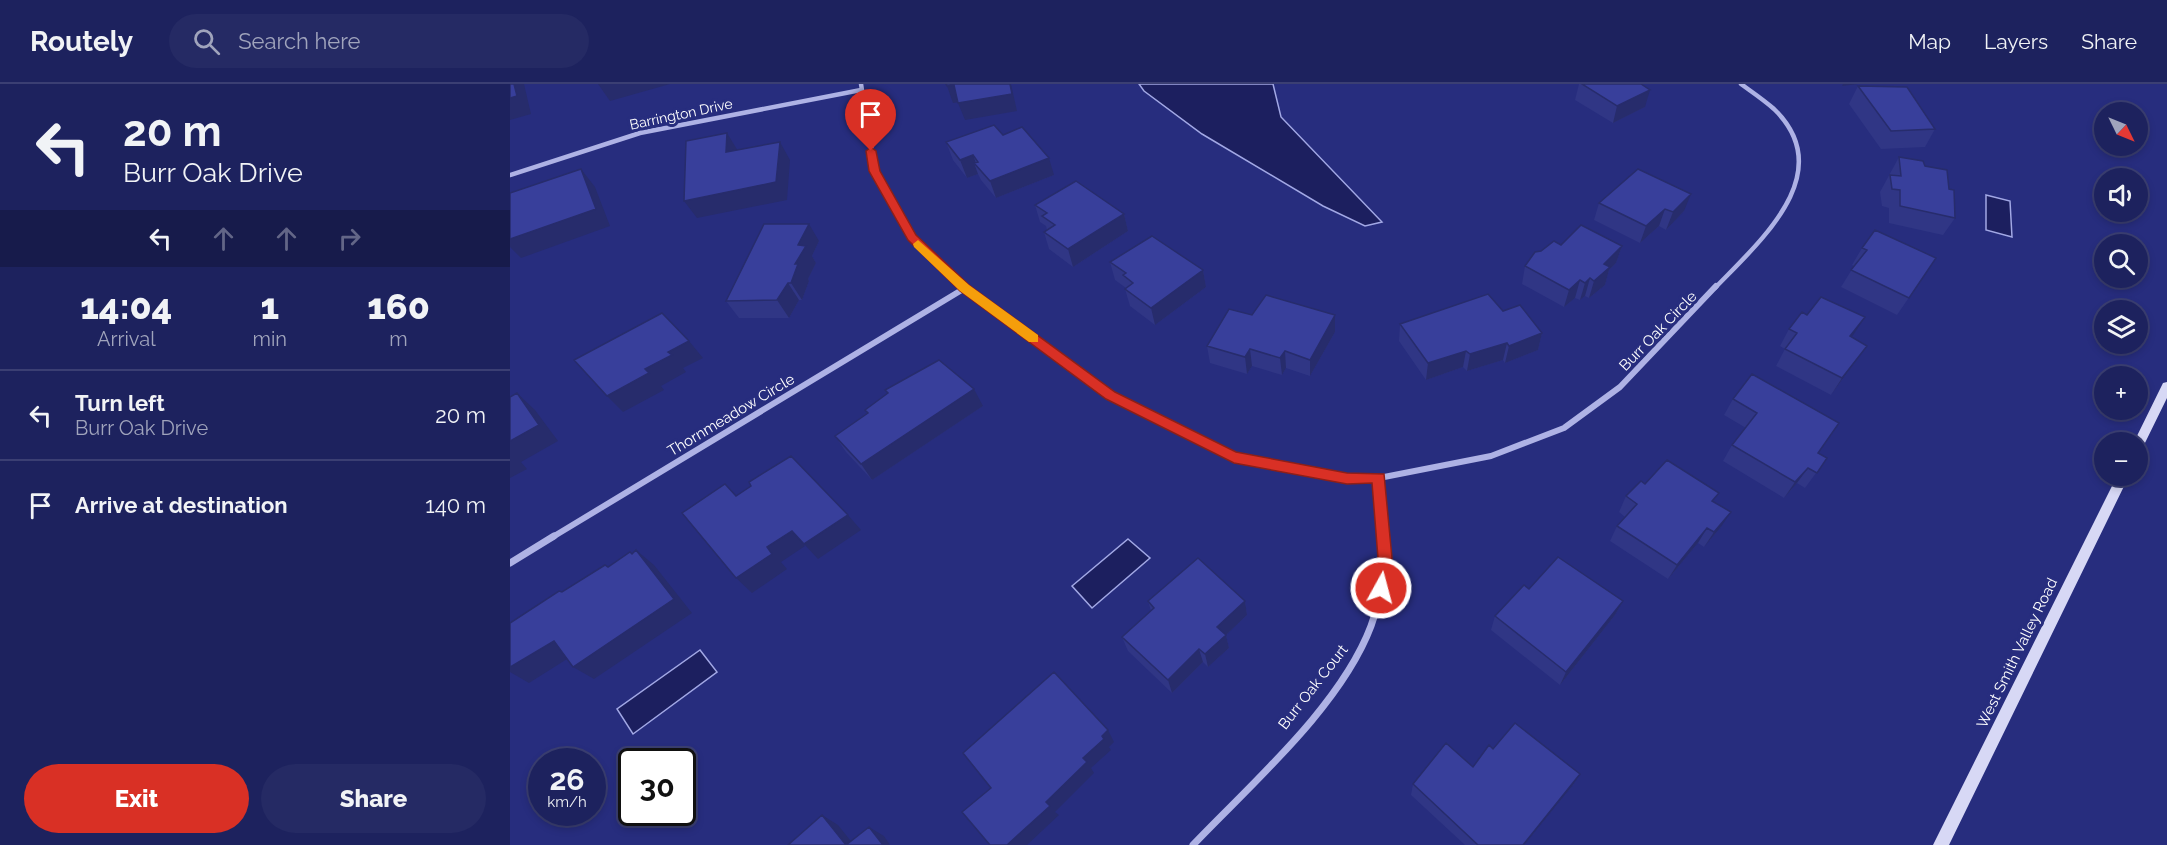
<!DOCTYPE html>
<html lang="en">
<head>
<meta charset="utf-8">
<style>
	:root { --surface:#1d225e; --page:#252a64; --text:#f1f3f6; --muted:#a0a4bc; --line:#3b3f73; --accent:#d93025 }
	body { margin:0; font-family:Raleway,sans-serif; background:var(--page); color:var(--text); height:100vh; display:flex; flex-direction:column; font-size:22px; white-space:nowrap }
	* { box-sizing:border-box; margin:0 }
	p { font-size:20px; color:var(--muted) }
	.icon { flex:none; width:33px; height:33px; fill:none; stroke:currentColor; stroke-width:2; stroke-linecap:round; stroke-linejoin:round }
	.map { position:relative; flex:1; overflow:hidden }
	.drawer { display:flex; flex-direction:column; background:var(--surface); width:510px }
	.drawer>* { flex:none }
	.top-card { background:#1d225e; color:var(--text); overflow:hidden }
	.needle { width:39px; rotate:133deg }
	.tools { position:absolute; left:1584px; top:18px; display:grid; gap:12px }
	.tools a { display:grid; place-items:center; width:54px; height:54px; border-radius:50%; background:var(--surface); box-shadow:0 3px 9px #0003,0 0 0 2px var(--line); font-size:30px }
	.speed { position:absolute; left:18px; top:664px; display:flex; gap:12px; font-size:30px; font-weight:700; text-align:center }
	.speed>* { display:grid; place-content:center; width:78px; height:78px; border-radius:50%; background:var(--surface); box-shadow:0 3px 9px #0003,0 0 0 2px var(--line); line-height:1 }
	.speed small { font-size:15px; font-weight:400 }
	.speed .limit { border:3px solid #111; border-radius:9px; background:#fff; color:#111 }
	.pin { position:absolute; display:grid; place-items:center; width:51px; height:51px; color:#fff; margin:-62px -26px; border-radius:50% 50% 50% 0; rotate:-45deg; box-shadow:0 0 6px #0007 }
	.pin .icon { rotate:45deg }
	.me { position:absolute; width:66px; margin:-33px; rotate:7deg; stroke-linejoin:round; filter:drop-shadow(0 0 4px #0008) }
	.turn { display:flex; align-items:center; gap:21px; height:126px; padding:0 24px; font-size:27px }
	.turn .icon { width:78px; height:78px; stroke-width:2.5 }
	.turn b { display:block; font-size:42px; line-height:51px }
	.lanes { display:flex; align-items:center; height:57px; padding:0 24px; background:#0003; justify-content:center; gap:30px; direction:ltr }
	.lanes .off { opacity:.35 }
	.eta { display:flex; justify-content:space-evenly; align-items:center; height:102px; text-align:center }
	.eta b { font-size:36px; font-weight:800; line-height:42px }
	.cta { display:flex; gap:12px; margin-top:auto; padding:12px 24px }
	.cta a { flex:1; height:69px; border-radius:36px; background:var(--accent); color:#fff; font-size:24px; font-weight:800; line-height:69px; text-align:center }
	.cta a+a { background:var(--page); color:var(--text) }
	ul { padding:0; list-style:none }
	li { display:flex; align-items:center; gap:18px; height:90px; padding:0 24px; border-top:2px solid var(--line) }
	li div { flex:1 }
	li b { display:block; font-size:22px }
	li em { font-style:normal }
	header { display:flex; align-items:center; gap:36px; box-sizing:border-box; height:84px; padding:0 30px; background:var(--surface); border-bottom:2px solid var(--line) }
	header strong { font-size:28px }
	nav { display:flex; gap:33px; margin-inline-start:auto; font-size:21px }
	.search { width:420px; height:54px; background:var(--page); display:flex; align-items:center; gap:15px; box-sizing:border-box; padding:0 21px; border-radius:33px; color:var(--muted); font-size:22px }
	main { display:flex; flex:1; min-height:0 }
	.map>svg:first-child { display:block }
</style>
</head>
<body>
<header>
<strong>Routely</strong>
<div class="search"><svg class="icon" aria-label="search" viewBox="0 0 24 24"><circle cx="10" cy="10" r="6"/><path d="M15 15l6 6"/></svg>Search here</div>
<nav><a>Map</a><a>Layers</a><a>Share</a></nav>
</header>
<main>
<section class="drawer">
<div class="top-card">
<div class="turn"><svg class="icon" aria-label="left" viewBox="0 0 24 24"><path d="M17 20v-9H6M10 6l-5 5 5 5"/></svg><div><b>20 m</b>Burr Oak Drive</div></div>
<div class="lanes"><svg class="icon" aria-label="left" viewBox="0 0 24 24"><path d="M17 20v-9H6M10 6l-5 5 5 5"/></svg><svg class="icon off" aria-label="ahead" viewBox="0 0 24 24"><path d="M12 20V5M6 11l6-6 6 6"/></svg><svg class="icon off" aria-label="ahead" viewBox="0 0 24 24"><path d="M12 20V5M6 11l6-6 6 6"/></svg><svg class="icon off" aria-label="right" viewBox="0 0 24 24"><path d="M7 20v-9h11M14 6l5 5-5 5"/></svg></div>
</div>
<div class="eta">
<div><b>14:04</b><p>Arrival</p></div>
<div><b>1</b><p>min</p></div>
<div><b>160</b><p>m</p></div>
</div>
<ul>
<li><svg class="icon" aria-label="left" viewBox="0 0 24 24"><path d="M17 20v-9H6M10 6l-5 5 5 5"/></svg><div><b>Turn left</b><p>Burr Oak Drive</p></div><em>20 m</em></li>
<li><svg class="icon" aria-label="arrive" viewBox="0 0 24 24"><path d="M6 21V4h12l-3 4 3 4H6"/></svg><div><b>Arrive at destination</b></div><em>140 m</em></li>
</ul>
<div class="cta"><a>Exit</a><a>Share</a></div>
</section>
<div class="map">
<svg width="1657" height="761" viewBox="0 0 1657 761">
	<rect width="100%" height="100%" fill="#272d7e"/>
	<!-- water -->
	<path fill="#1c1f5f" stroke="#a2a8e5" stroke-width="1.5" d="M629 0H763L771 33 872 138 855 142 813 122 692 50 634 7Z
		M1476 111 1500 117 1502 153 1476 146Z
		M618 455 640 474 582 524 562 502Z
		M190 566 207 588 123 650 107 625Z"/>
	<g fill="none" stroke-linecap="round" stroke-linejoin="round">
		<!-- minor-far2 -->
		<path stroke="#aeb2e5" stroke-width="4.5" d="M351 0 365 87 402 154 455 204
			M0 91 130 49 351 6
			M1205 204C1249 158 1330 89 1264 25 1254 16 1242 8 1231 0"/>
		<!-- minor-far1 -->
		<path stroke="#aeb2e5" stroke-width="6" d="M453 202 601 311 724 373 838 394H869L981 372 1054 344 1110 303 1206 202
			M869 394 874 454
			M41 454 455 204"/>
		<!-- minor -->
		<path stroke="#aeb2e5" stroke-width="7" d="M0 479 44 452
			M683 761C741 700 831 622 861 542 871 514 875 483 874 452"/>
		<!-- secondary -->
		<path fill="#d7d8f5" fill-rule="evenodd" d="M1657 298V314L1632 365 1628 367V358H1624L1653 299Z
			M1607 392H1619L1439 761H1423Z"/>
	</g>
	<!-- wall -->
	<path fill="#303685" d="M1069 0H1131L1135 23 1103 39 1065 16Z
		M1348 2 1425 45 1415 63 1371 65 1339 20Z
		M493 51 544 91 486 114 471 96 468 90 457 94 443 76 436 58Z
		M1389 73 1415 82 1439 105 1445 134 1433 151 1379 139V124L1372 122 1370 108Z
		M1128 85 1174 127 1156 146 1149 142 1130 159 1084 136 1089 119Z
		M525 121 614 130 618 147 563 183 539 165 534 148 537 146 536 142 530 138Z
		M309 157 302 172 306 179 298 195 299 197 292 216H289L279 234H229L216 217Z
		M1112 162 1106 179 1099 186 1095 201 1079 214 1075 212 1070 216 1065 214 1054 223 1012 200 1015 182 1031 167Z
		M1352 164 1426 174 1387 231 1331 203 1344 182 1342 181Z
		M600 178 693 186 696 203 645 241 620 222 615 205 616 204 605 196Z
		M993 227 1032 249 1028 266 995 279 993 276 957 287 953 283 916 296 889 257 890 240Z
		M742 231 825 248 800 292 776 284 772 291 742 282 737 290 700 279 697 262Z
		M1279 245 1341 253 1357 262 1321 311 1266 282 1275 265 1270 262Z
		M1242 290 1308 369 1317 374 1295 404 1287 399 1274 414 1213 377 1222 361 1236 344 1214 331 1223 315Z
		M375 306 473 322 362 396 336 368 325 352 357 329 355 326 378 309Z
		M1135 400 1204 418 1211 443 1194 463 1188 459 1158 495 1100 457 1107 442 1115 433 1109 428 1116 412Z
		M638 517H735L737 531 716 551 719 564 698 583 693 578 662 609 618 567 612 553 641 527Z
		M1113 517 1105 531 1050 601 981 546 985 532Z
		M983 665 1070 690 1063 701 1014 761H955L901 711 903 700 963 683Z"/>
	<!-- shaded-wall -->
	<path fill="#272c6c" d="M4 0H14L21 30 0 36V14Z
		M88 0H160L100 17Z
		M500 0H501L507 27 455 36 448 19Z
		M1333 0H1348L1332 2Z
		M444 1 451 18 443 19 437 2Z
		M1140 6 1135 23 1103 39 1107 22Z
		M217 49 228 67 216 68Z
		M270 58 280 76 277 116 187 134 174 117Z
		M463 71 467 82 464 79 468 90 457 94 450 76Z
		M539 74 544 91 486 114 480 97Z
		M71 85 85 103 100 142 11 174 0 163V155Z
		M1181 110 1174 127 1156 146 1163 128Z
		M1155 125 1149 142 1130 159 1136 142Z
		M614 130 618 147 563 183 558 165Z
		M299 140 309 157 302 172 306 179 298 195 299 197 292 216 281 199 288 161Z
		M1112 162 1106 179 1099 186 1095 201 1079 214 1084 197 1094 180Z
		M693 186 696 203 645 241 641 224Z
		M1080 194 1075 212 1070 216 1075 199Z
		M1070 196 1065 214 1054 223 1059 206Z
		M278 199 289 216 279 234 267 216Z
		M825 231V248L800 292V276Z
		M1355 233 1344 250 1329 269 1340 252Z
		M1032 249 1028 266 995 279 999 262Z
		M179 257 193 274 173 284 176 288 151 302 154 306 113 328 97 312 135 285 158 268Z
		M997 259 993 276 957 287 960 270Z
		M1357 262 1345 278 1321 311 1332 294Z
		M740 265 742 282 737 290 735 273Z
		M775 267 776 284 772 291 770 274Z
		M956 267 953 283 916 296 918 279Z
		M464 305 473 322 362 396 351 380Z
		M7 309 25 326 48 357 11 378 17 385 0 394V357Z
		M1298 384 1287 399 1274 414 1285 398Z
		M1221 428 1211 443 1194 463 1204 448Z
		M338 431 351 446 308 475 294 460Z
		M1197 444 1188 459 1158 495 1167 481Z
		M282 447 295 462 271 478 277 485 242 509 226 494 257 463Z
		M126 466 144 481 182 529 84 595 63 583Z
		M735 517 737 531 716 551 719 564 698 583 695 570 707 543Z
		M1113 517 1105 531 1050 601 1056 588Z
		M44 557 65 570 19 599 0 588V583Z
		M689 565 693 578 662 609 658 596Z
		M598 646 604 658 599 663 601 666 581 684 584 689 545 728 549 731 517 761H497L536 718 592 652Z
		M1070 690 1063 701 1014 761H1013Z
		M312 731 328 741 344 761H336Z
		M359 743 374 752 380 761H373Z"/>
	<!-- building -->
	<path fill="#383f9b" stroke="#272c6c" stroke-width="1.5" d="M0 0H4L7 12 0 14Z
		M436 0H500L502 10 448 19 444 1 437 2Z
		M1072 0H1131L1140 6 1107 22Z
		M1348 2 1397 3 1425 45 1381 47Z
		M484 41 493 51 512 43 539 74 480 97 464 79 468 78 463 71 450 76 436 58Z
		M217 49 216 68 270 58 266 98 174 117 176 57Z
		M1389 73 1413 77 1415 82 1437 86 1439 105 1444 106 1445 134 1390 122V106L1382 105 1380 91 1391 92Z
		M71 85 86 125 0 155V109Z
		M1128 85 1181 110 1163 128 1155 125 1136 142 1089 119Z
		M566 97 614 130 558 165 534 148 545 141 532 132 537 129 525 121Z
		M254 140H299L288 161 296 162 285 180H288L281 199H278L267 216 216 217Z
		M1071 141 1112 162 1094 180 1100 183 1084 197 1080 194 1075 199 1070 196 1059 206 1015 182 1025 168 1031 167 1044 157 1051 161Z
		M1365 146 1426 174 1399 214 1341 186 1357 166 1352 164Z
		M642 152 693 186 641 224 615 205 623 199 613 191 616 189 600 178Z
		M978 210 993 227 1010 221 1032 249 999 262 997 259 960 270 956 267 918 279 890 240Z
		M756 211 825 231 800 276 775 267 770 274 740 265 735 273 697 262 719 225 742 231Z
		M1311 213 1355 233 1340 252 1357 262 1332 294 1275 265 1287 249 1279 245 1292 228 1297 231Z
		M152 229 179 257 158 268 162 271 135 285 139 289 97 312 64 276Z
		M429 276 464 305 351 380 325 352 358 329 355 326 378 309 375 306Z
		M1242 290 1329 339 1308 369 1317 374 1307 389 1298 384 1285 398 1222 361 1247 329 1223 315Z
		M7 309 29 341 0 357V313Z
		M281 372 338 431 294 460 282 447 257 463 262 470 226 494 172 429 215 400 226 412 241 402 239 398Z
		M1157 376 1209 409 1202 417 1221 428 1204 448 1197 444 1167 481 1107 442 1127 420 1116 412 1131 397 1135 400Z
		M126 466 164 515 63 583 44 557 0 583V539L49 507 52 508 95 481 98 483 120 468 122 470Z
		M1048 473 1113 517 1056 588 985 532 1014 501 1019 505Z
		M688 474 735 517 707 543 716 551 695 570 689 565 658 596 612 553 644 524 638 517Z
		M544 588 598 646 592 652 594 655 573 674 577 678 536 718 540 722 497 761H480L452 728 481 704 453 669Z
		M1005 639 1070 690 1013 761H968L903 700 936 659 963 683 979 661 983 665Z
		M312 731 336 761H278Z
		M359 743 373 761H336Z"/>
	<!-- route -->
	<path fill="#d93025" stroke="#8d1f18" stroke-width="1.5" d="M361 63 366 67 370 87 406 151 459 201 605 308 726 368 837 389 874 390 882 474 876 509 871 511 864 504 868 474 862 399 837 400 724 379 596 315 450 207 398 156 359 87 356 67Z"/>
	<!-- slow -->
	<path fill="#f59e0b" d="M408 156 459 201 528 251V258H519L450 207 404 163 403 160Z"/>
	<g text-anchor="middle" dominant-baseline="central" stroke-width="6" stroke-linejoin="round" paint-order="stroke">
		<!-- far-street labels -->
		<g font-size="14" fill="#fff" stroke="#272d7e">
			<text transform="translate(171 30) rotate(-12)">Barrington Drive</text>
		</g>
		<!-- street labels -->
		<g font-size="15" fill="#fff" stroke="#272d7e">
			<text transform="translate(1148 247) rotate(-46)">Burr Oak Circle</text>
			<text transform="translate(221 331) rotate(-31)">Thornmeadow Circle</text>
			<text transform="translate(1507 569) rotate(-64)">West Smith Valley Road</text>
			<text transform="translate(803 603) rotate(-52)">Burr Oak Court</text>
		</g>
	</g>
</svg>
<div class="tools">
<a><svg class="needle" viewBox="-14 -14 28 28"><path d="M0-13l5 13h-10z" fill="#e53935"/><path d="M0 13l5-13h-10z" fill="#a0a4bc"/></svg></a>
<a><svg class="icon" aria-label="sound" viewBox="0 0 24 24"><path d="M4 9h4l5-4v14l-5-4H4zM17 9q2 3 0 6"/></svg></a>
<a><svg class="icon" aria-label="search" viewBox="0 0 24 24"><circle cx="10" cy="10" r="6"/><path d="M15 15l6 6"/></svg></a>
<a><svg class="icon" aria-label="layers" viewBox="0 0 24 24"><path d="M12 4l9 5-9 5-9-5zM3 14l9 5 9-5"/></svg></a>
<a>+</a>
<a>−</a>
</div>
<div class="speed"><div>26<small>km/h</small></div><div class="limit">30</div></div>
<div class="pin" style="left:361px;top:67px;background:#d93025"><svg class="icon" aria-label="arrive" viewBox="0 0 24 24"><path d="M6 21V4h12l-3 4 3 4H6"/></svg></div>
<svg class="me" style="left:871px;top:504px" viewBox="-20 -20 40 40"><circle r="17" fill="#d93025" stroke="#fff" stroke-width="3"/><path d="M0-11L8 9 0 5-8 9z" fill="#fff"/></svg>
</div>
</main>
</body>
</html>
